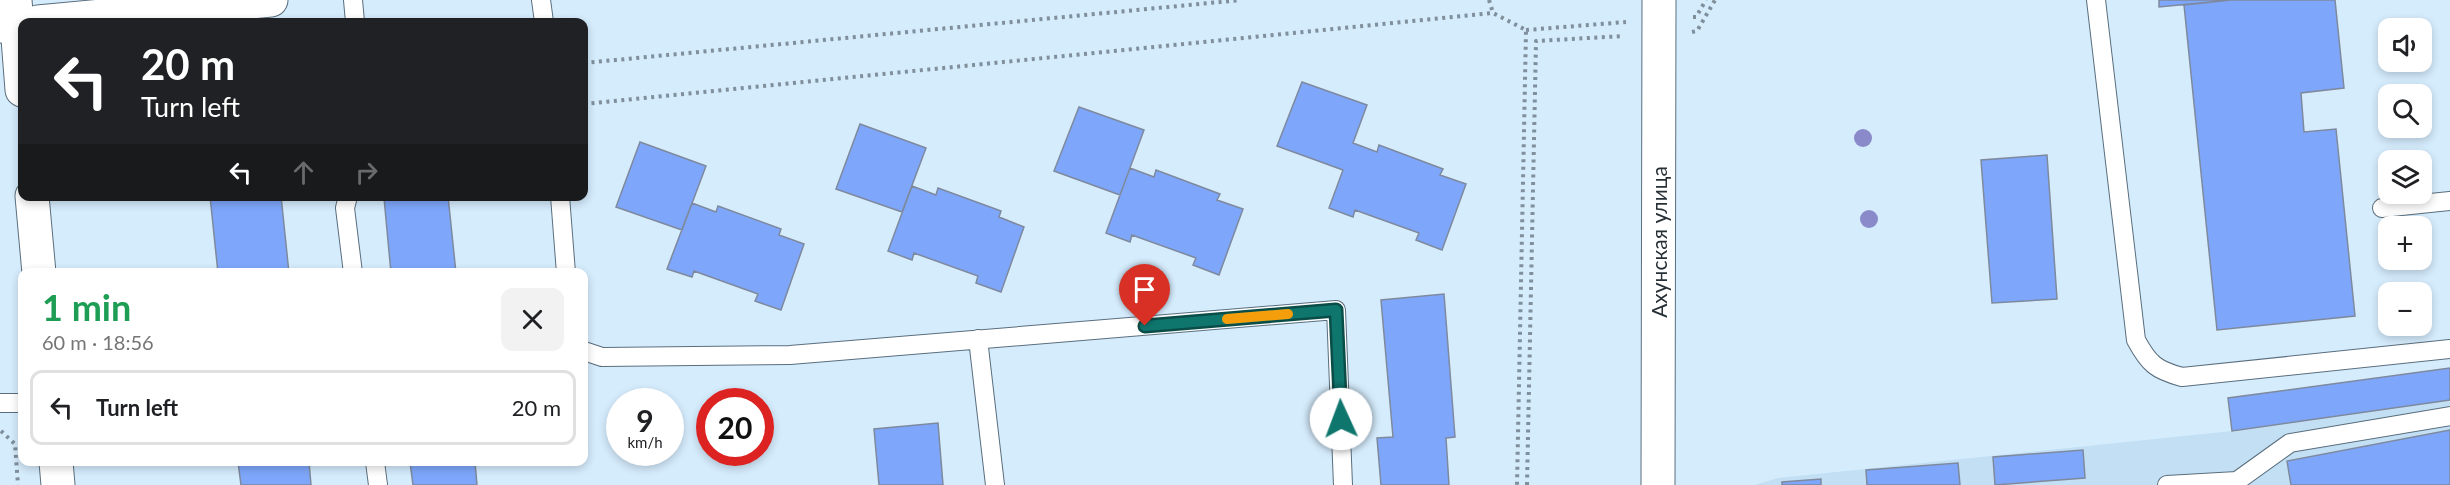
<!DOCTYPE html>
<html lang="en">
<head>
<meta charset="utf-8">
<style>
	:root { --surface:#fff; --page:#f2f2f2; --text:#202124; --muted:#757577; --line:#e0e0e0 }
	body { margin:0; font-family:Lato,sans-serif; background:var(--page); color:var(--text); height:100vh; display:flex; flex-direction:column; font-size:22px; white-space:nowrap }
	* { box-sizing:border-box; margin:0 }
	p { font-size:20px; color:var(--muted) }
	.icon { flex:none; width:33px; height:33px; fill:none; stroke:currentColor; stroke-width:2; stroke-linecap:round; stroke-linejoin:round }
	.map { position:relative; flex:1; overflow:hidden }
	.drawer { position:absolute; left:18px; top:268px; width:570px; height:198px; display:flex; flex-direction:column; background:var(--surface); border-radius:12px; box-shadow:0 3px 9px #0003 }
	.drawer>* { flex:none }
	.guide { position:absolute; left:18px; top:18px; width:570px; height:183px; border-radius:12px; box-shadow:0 3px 9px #0003; background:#202124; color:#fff; overflow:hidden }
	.controls { position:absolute; left:2378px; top:18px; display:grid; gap:12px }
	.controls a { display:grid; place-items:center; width:54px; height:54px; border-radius:12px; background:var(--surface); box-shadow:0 3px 9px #0003; font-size:30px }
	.speed { position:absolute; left:606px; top:388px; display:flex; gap:12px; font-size:30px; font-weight:700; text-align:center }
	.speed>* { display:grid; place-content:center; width:78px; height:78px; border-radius:50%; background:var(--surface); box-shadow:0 3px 9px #0003; line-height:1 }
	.speed small { font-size:15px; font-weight:400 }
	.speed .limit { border:9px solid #d22; background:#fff; color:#111 }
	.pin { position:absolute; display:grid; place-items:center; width:51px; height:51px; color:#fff; margin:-62px -26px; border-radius:50% 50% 50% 0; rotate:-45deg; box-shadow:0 0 6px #0007 }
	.pin .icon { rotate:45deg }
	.me { position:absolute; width:66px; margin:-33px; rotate:358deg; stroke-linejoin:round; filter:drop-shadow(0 0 4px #0008) }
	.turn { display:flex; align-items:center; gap:21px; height:126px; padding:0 24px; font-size:27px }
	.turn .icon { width:78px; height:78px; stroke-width:2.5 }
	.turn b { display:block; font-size:42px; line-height:51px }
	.lanes { display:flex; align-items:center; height:57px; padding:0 24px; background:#0003; justify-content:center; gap:30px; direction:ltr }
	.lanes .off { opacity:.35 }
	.round { display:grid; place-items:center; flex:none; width:63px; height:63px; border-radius:12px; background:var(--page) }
	.head { display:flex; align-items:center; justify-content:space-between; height:102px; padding:0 24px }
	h1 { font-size:36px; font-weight:700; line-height:45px; color:#1e9e55 }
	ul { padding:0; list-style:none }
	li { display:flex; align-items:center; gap:18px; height:75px; margin:0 12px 9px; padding:0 12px; border:3px solid var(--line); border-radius:12px }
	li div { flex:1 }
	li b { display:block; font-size:22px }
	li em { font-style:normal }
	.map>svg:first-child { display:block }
</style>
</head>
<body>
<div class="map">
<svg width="2450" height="485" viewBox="0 0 2450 485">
	<rect width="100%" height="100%" fill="#d5ecfd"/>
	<!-- built -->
	<path fill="#c2dff4" d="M2450 400V485H1755L1778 478 2232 431Z"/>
	<!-- building -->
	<path fill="#7ea7fb" stroke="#7e899e" stroke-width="1.5" d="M2159 0H2231L2159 7Z
		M2231 0H2335L2344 88 2301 93 2304 132 2336 129 2355 316 2217 330 2184 5Z
		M1302 82 1367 105 1353 143 1377 152 1379 145 1443 169 1440 175 1466 184 1442 250 1416 240 1419 233 1355 210 1353 217 1329 208 1343 170 1277 146Z
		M1079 107 1144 130 1120 195 1054 171Z
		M860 124 926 148 902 212 836 189Z
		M640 142 706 166 682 230 616 207Z
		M2047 155 2057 299 1992 303 1981 160Z
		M1130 168 1154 177 1156 170 1220 194 1217 200 1243 209 1219 275 1193 265 1196 258 1132 235 1130 242 1106 233Z
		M912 186 936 195 938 188 1001 211 999 217 1024 227 1001 292 976 283 978 276 914 253 912 260 888 251Z
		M210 196H281L289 273H218Z
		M401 196H448L456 273H391L384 198Z
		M692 203 716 212 718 206 781 229 779 235 804 244 781 310 755 301 758 294 694 271 692 277 667 269Z
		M1444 294 1455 437 1446 438 1449 485H1381L1377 438 1393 437 1381 300Z
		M2450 368V400L2232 431 2228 398Z
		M938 423 943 485H879L874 429Z
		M2450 430V485H2291L2287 461Z
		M2083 450 2085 478 1995 485 1993 457Z
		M238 462H309L311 485H241Z
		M410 462H475L477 485H413Z
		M1958 463 1960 485H1867L1866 470Z
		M1821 479V485H1782V482Z"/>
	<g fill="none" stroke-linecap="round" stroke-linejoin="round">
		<defs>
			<path id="service" d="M353 0 355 22
				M541 0 544 22
				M2096 0 2136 340C2149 364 2156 370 2182 377L2450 349
				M348 196 345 208 353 273
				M560 196 566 273
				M2382 208 2450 201
				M978 339 995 485
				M584 351 602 357 790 355 1336 310 1343 485
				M0 403H22
				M375 462 378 485
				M2237 481 2290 443 2450 416
				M2167 485 2237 481 2238 485"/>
			<path id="minor" d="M15 0 22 90
				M32 196 39 273
				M56 462 58 485"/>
			<path id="secondary" d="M38 22 271 0
				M0 26 22 24
				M1658 485 1659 0"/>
		</defs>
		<!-- service casing -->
		<use href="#service" stroke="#5a6e7d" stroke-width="20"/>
		<!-- minor casing -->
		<use href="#minor" stroke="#5a6e7d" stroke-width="35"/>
		<!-- secondary casing -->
		<use href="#secondary" stroke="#5a6e7d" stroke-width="35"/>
		<!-- path -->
		<path stroke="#7f8f9b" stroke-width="4" stroke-dasharray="3 4.5" stroke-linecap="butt" d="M1489 0 1493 13 1526 30 1517 485
			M1693 17H1696L1706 0
			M1526 30 1626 22
			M1692 32 1697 31 1715 0
			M584 63 1241 0
			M584 104 1493 13
			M1 431 15 444 18 485
			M1527 485 1536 41 1624 36"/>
		<!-- service -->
		<use href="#service" stroke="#fff" stroke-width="18"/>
		<!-- minor -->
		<use href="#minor" stroke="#fff" stroke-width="33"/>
		<!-- secondary -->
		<use href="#secondary" stroke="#fff" stroke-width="33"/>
	</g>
	<!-- trees -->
	<g fill="#8a8aca">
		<circle cx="1863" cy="138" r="9"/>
		<circle cx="1869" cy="219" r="9"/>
	</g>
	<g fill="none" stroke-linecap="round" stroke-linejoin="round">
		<defs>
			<path id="route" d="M1145 326 1336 310 1341 419"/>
		</defs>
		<!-- route casing -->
		<use href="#route" stroke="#0a4d48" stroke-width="15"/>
		<!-- route -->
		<use href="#route" stroke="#0f766e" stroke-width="10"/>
		<!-- slow -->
		<path stroke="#f59e0b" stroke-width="10" d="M1227 319 1288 314"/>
	</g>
	<g text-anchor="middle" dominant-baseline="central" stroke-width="4.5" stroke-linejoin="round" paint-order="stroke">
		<!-- street labels -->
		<g font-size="21" fill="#273036" stroke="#fff">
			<text transform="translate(1658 242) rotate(-90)">Ахунская улица</text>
		</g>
	</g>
</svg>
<div class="controls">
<a><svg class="icon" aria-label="sound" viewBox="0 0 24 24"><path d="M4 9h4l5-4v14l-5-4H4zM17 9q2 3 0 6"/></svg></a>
<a><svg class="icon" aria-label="search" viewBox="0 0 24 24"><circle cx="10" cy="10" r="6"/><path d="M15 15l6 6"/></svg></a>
<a><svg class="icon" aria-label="layers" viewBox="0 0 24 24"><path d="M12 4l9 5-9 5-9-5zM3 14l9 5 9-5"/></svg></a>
<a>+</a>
<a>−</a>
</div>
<div class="speed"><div>9<small>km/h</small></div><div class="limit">20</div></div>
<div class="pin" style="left:1145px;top:326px;background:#d93025"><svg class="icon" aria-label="arrive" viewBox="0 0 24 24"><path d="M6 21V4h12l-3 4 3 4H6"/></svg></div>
<svg class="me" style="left:1341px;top:419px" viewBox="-20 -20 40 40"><circle r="19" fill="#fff"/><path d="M0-13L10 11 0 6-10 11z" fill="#0f766e"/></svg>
<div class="guide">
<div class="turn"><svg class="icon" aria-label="left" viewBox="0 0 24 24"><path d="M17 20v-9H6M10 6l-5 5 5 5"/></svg><div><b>20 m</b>Turn left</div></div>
<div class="lanes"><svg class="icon" aria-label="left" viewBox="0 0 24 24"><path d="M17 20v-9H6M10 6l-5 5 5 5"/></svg><svg class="icon off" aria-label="ahead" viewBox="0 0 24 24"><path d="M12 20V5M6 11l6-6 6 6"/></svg><svg class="icon off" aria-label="right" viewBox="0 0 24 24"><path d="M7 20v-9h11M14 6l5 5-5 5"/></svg></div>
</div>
<section class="drawer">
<div class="head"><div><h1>1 min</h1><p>60 m · 18:56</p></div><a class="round"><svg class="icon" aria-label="close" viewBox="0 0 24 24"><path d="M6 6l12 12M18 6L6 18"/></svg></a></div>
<ul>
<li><svg class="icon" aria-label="left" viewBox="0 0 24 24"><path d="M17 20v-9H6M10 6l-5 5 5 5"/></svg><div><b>Turn left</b></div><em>20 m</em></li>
</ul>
</section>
</div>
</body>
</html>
